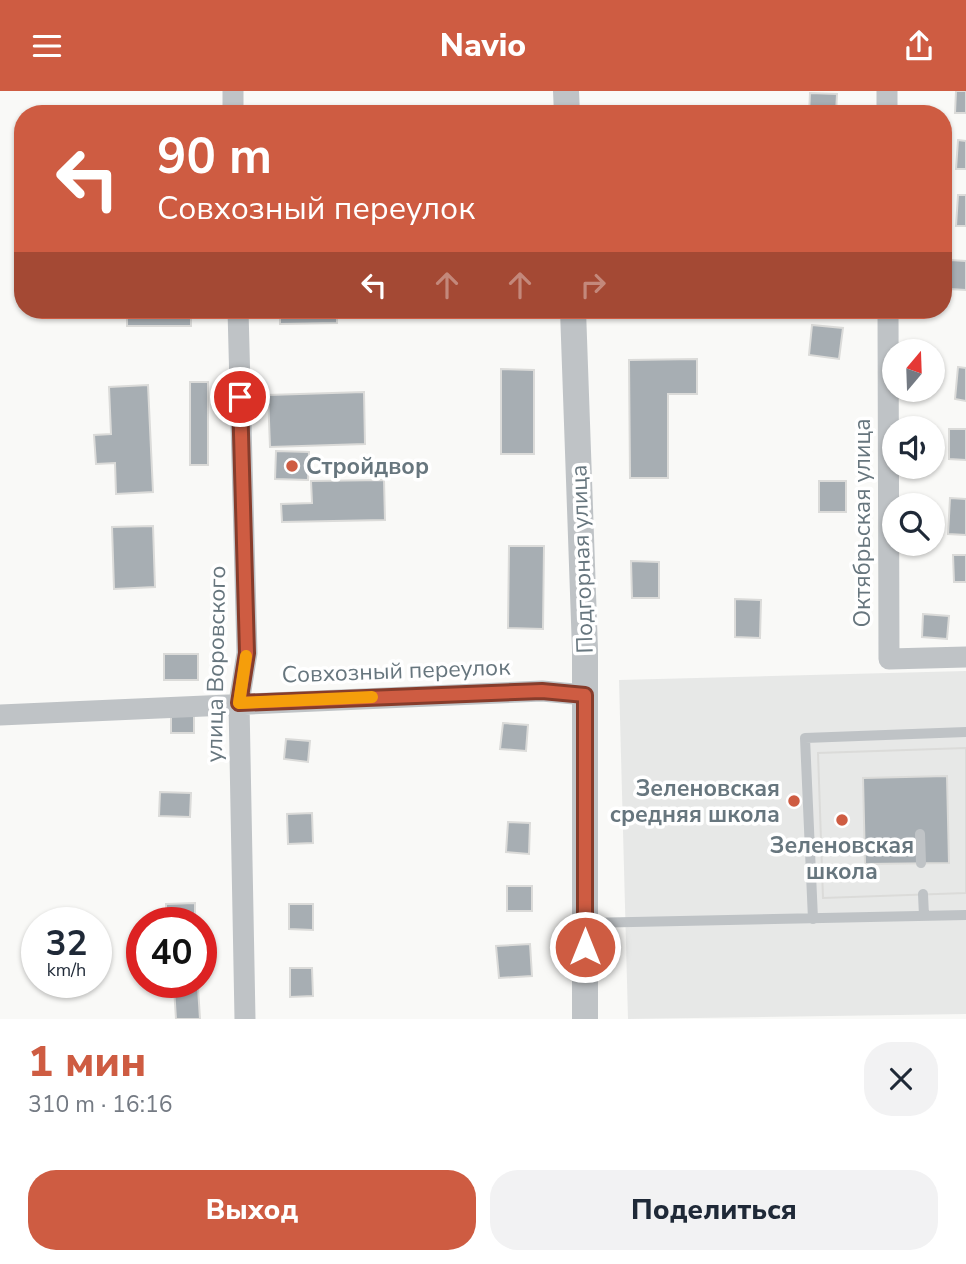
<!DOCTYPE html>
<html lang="ru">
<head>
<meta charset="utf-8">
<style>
	:root { --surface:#fff; --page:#f2f2f3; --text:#1f2937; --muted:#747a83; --accent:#ce5c42 }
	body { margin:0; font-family:"Nunito Sans",sans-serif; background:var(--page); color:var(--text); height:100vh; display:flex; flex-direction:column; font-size:26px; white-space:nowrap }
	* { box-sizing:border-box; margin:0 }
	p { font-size:23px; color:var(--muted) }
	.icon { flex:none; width:38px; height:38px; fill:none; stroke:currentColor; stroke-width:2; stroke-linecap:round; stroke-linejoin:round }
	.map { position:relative; height:928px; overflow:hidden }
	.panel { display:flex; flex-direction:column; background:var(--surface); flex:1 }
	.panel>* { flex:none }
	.banner { position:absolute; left:14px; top:14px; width:938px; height:214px; border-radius:28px; box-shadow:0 2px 5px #0004; background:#ce5c42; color:#fff; overflow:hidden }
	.needle { width:46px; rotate:19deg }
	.buttons { position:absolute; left:882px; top:248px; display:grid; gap:14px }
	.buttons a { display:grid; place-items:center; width:63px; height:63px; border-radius:50%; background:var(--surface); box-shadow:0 2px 5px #0004; font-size:35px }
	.speed { position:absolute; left:21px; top:816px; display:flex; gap:14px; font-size:35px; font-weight:700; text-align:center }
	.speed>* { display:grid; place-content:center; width:91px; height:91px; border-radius:50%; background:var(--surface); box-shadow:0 2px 5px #0004; line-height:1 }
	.speed small { font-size:18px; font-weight:400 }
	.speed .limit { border:10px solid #d22; background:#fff; color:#111 }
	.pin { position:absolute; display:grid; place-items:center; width:60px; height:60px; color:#fff; margin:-30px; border:4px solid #fff; border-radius:50%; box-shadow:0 2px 7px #0007 }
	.me { position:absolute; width:77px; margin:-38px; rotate:0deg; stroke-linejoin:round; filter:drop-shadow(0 0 5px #0008) }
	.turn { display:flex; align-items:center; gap:24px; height:147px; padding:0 28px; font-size:32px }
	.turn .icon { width:91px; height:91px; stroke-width:2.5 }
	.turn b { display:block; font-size:49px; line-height:60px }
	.lanes { display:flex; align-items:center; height:66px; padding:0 28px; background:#0003; justify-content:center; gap:35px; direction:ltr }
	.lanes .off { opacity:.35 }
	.round { display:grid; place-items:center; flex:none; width:74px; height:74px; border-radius:28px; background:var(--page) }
	.head { display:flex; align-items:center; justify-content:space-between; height:119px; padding:0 28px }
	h1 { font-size:42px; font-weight:800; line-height:52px; color:var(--accent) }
	.cta { display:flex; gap:14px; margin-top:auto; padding:14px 28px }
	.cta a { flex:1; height:80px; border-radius:28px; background:var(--accent); color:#fff; font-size:28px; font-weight:800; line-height:80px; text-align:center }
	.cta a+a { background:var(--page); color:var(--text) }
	header { display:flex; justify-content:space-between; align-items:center; height:91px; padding:0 28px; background:var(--accent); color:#fff; font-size:32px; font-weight:800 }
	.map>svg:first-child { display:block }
</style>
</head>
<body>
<header><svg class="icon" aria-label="menu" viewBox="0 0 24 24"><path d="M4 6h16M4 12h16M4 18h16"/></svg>Navio<svg class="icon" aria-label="share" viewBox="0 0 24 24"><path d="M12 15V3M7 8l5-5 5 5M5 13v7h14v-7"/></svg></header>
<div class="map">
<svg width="966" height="928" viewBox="0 0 966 928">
	<rect width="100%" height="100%" fill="#f9f9f7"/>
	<!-- built -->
	<path fill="#e7e8e7" d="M966 580V923L628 928 619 589Z"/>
	<!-- building -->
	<path fill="#a7aeb3" stroke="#dbdbd9" stroke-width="2" fill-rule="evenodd" d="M956 0H966V22H955Z
		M810 2 837 3 836 23H809Z
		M958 49 966 50V78H956Z
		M958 104H966V135H956Z
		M950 169 966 170V199L949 198Z
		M127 219H191V235H127Z
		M280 219H337V232L280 233Z
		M812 234 843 237 839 268 809 264Z
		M697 268V303H668V387H630L629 269Z
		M958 276 966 277V310L955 308Z
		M501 278 534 279V363H501Z
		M190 291H208V374H190Z
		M148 294 153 401 116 403 115 372 96 373 94 344 111 343 109 296Z
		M364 301 365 353 270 356 268 304Z
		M949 338H966V369L949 368Z
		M276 360 309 361 308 389 275 388Z
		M384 389 385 429 282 431 281 413 312 412 311 390Z
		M819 390H846V421H819Z
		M950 407 966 408V444L948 443Z
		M153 435 155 496 114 498 112 436Z
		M509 455H544L543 538 508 537Z
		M953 464H966V491H954Z
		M631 470 659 471V507H632Z
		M735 508 761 509 760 547 735 546Z
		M923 523 949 525 947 548 922 546Z
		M164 563H198V589H164Z
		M171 624H194V642H171Z
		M503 632 528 634 526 660 500 658Z
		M286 648 310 650 308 671 284 668Z
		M966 657V802L823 807 818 662ZM947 685 949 772 865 773 863 687Z
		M966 657V802L823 807 818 662Z
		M160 701 191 702 190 726 159 725Z
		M312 722 313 752 288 753 287 723Z
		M508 731 530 732 529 763 506 761Z
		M507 795H532V820H507Z
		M195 812V831H166V813Z
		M289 813H313V839L289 838Z
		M530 853 532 885 499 887 496 855Z
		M290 877H312L313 905 290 906Z
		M198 896 200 928H176L174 897Z"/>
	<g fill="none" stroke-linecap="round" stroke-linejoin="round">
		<!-- service -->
		<path stroke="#bfc3c6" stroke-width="10" d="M920 743 921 772
			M923 803 924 825
			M813 828 805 647 966 641
			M585 832 966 824"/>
		<!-- minor -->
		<path stroke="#bfc3c6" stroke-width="21" d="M233 0V23
			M887 0V23
			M238 219 247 562 239 612 245 928
			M888 219 889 568 966 566
			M0 624 542 600 585 604"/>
		<!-- tertiary -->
		<path stroke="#bfc3c6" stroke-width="26" d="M566 0 567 23
			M573 219 585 559V928"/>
	</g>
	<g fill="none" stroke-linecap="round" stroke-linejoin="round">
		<defs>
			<path id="route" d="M240 306 247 562 239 612 542 600 585 604V856"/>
		</defs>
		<!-- route casing -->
		<use href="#route" stroke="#863c2b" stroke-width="18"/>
		<!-- route -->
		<use href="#route" stroke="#ce5c42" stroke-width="12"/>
		<!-- slow -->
		<path stroke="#f59e0b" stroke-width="12" d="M246 565 239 612 372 606"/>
	</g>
	<!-- markers -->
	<g fill="#ce5c42" stroke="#fff" stroke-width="2.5">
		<circle cx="292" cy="375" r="7"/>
		<circle cx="794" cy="710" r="7"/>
		<circle cx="842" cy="729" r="7"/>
	</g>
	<g text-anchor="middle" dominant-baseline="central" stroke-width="7" stroke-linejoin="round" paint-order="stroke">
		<!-- poi labels -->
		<g font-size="23" font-weight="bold" fill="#67767e" stroke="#fff" text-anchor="start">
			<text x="306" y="375">Стройдвор</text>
			<text x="780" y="697" text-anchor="end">Зеленовская<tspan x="780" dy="26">средняя школа</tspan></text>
			<text x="842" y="754" text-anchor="middle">Зеленовская<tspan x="842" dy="26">школа</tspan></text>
		</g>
		<!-- street labels -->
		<g font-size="23" fill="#67767e" stroke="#fff">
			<text transform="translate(862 432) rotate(-90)">Октябрьская улица</text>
			<text transform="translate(582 468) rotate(-92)">Подгорная улица</text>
			<text transform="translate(216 573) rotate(-89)">улица Воровского</text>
			<text transform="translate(396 580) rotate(-2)">Совхозный переулок</text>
		</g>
	</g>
</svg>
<div class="buttons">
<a><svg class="needle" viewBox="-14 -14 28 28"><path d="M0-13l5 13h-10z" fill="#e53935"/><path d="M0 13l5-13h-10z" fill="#747a83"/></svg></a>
<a><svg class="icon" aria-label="sound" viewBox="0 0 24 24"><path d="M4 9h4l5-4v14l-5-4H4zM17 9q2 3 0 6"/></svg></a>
<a><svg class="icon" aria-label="search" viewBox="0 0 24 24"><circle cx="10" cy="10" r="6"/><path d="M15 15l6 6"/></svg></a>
</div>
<div class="speed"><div>32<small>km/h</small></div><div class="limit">40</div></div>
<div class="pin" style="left:240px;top:306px;background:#d93025"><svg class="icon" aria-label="arrive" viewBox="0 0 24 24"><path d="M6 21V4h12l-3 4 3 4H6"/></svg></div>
<svg class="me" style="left:585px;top:856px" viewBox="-20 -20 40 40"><circle r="17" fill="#ce5c42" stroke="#fff" stroke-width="3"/><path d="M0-11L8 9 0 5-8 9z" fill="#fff"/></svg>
<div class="banner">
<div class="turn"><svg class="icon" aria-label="left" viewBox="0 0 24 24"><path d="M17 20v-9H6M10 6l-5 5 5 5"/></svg><div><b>90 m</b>Совхозный переулок</div></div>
<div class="lanes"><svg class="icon" aria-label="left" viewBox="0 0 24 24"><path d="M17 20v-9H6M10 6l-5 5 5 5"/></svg><svg class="icon off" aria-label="ahead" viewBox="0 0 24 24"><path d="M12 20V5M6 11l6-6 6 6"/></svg><svg class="icon off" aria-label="ahead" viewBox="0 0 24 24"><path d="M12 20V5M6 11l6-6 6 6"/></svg><svg class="icon off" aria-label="right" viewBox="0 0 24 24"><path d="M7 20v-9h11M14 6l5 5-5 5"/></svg></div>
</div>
</div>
<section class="panel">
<div class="head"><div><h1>1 мин</h1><p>310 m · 16:16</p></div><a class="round"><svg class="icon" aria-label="close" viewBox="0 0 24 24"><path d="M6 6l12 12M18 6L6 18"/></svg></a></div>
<div class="cta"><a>Выход</a><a>Поделиться</a></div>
</section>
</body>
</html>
